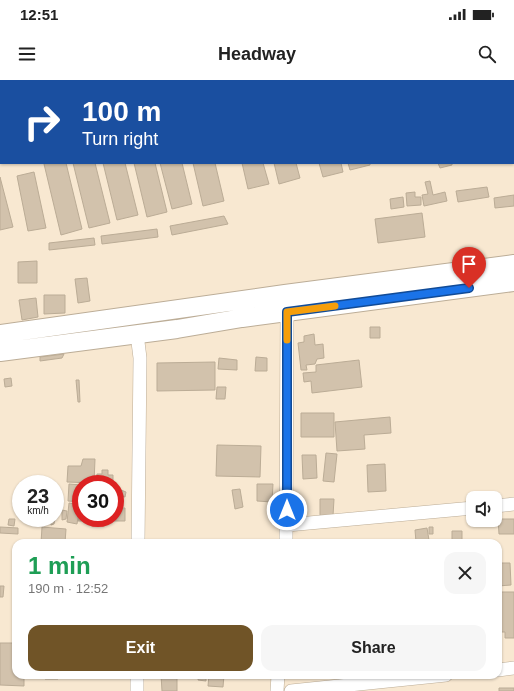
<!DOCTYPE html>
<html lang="en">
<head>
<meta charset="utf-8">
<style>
	:root { --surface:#fff; --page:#f6f6f6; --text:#222; --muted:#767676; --accent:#705427 }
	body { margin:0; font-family:Helvetica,sans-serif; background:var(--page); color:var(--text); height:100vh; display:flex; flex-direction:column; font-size:15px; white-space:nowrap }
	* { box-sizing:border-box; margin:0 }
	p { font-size:13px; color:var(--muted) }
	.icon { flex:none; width:22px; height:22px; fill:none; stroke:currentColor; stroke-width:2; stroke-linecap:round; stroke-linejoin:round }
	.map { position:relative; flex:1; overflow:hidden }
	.side { position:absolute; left:12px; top:459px; width:490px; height:140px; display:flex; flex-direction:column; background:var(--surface); border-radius:12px; box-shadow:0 1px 3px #0004 }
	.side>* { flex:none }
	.guide { position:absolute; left:0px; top:0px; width:514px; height:84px; box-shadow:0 1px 3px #0004; background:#1a4fa0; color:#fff; overflow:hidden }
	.controls { position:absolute; left:466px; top:411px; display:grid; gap:8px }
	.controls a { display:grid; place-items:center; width:36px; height:36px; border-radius:8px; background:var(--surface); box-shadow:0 1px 3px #0004; font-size:20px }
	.speed { position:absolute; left:12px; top:395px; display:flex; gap:8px; font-size:20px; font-weight:700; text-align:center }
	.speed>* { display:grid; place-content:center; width:52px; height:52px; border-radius:50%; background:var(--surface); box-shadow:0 1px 3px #0004; line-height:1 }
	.speed small { font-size:10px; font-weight:400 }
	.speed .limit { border:6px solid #d22; background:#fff; color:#111 }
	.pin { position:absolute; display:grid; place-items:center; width:34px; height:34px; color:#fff; margin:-41px -17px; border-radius:50% 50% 50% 0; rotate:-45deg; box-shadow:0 0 4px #0007 }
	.pin .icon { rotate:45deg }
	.me { position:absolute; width:44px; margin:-22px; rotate:0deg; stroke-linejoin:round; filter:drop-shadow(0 0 3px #0008) }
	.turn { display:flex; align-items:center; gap:14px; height:84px; padding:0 16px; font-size:18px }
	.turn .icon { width:52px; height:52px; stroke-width:2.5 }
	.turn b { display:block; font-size:28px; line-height:34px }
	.round { display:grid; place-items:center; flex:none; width:42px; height:42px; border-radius:12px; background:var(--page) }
	.head { display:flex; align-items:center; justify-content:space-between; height:68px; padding:0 16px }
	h1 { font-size:24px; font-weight:700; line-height:30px; color:#1e9e55 }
	.primary-button { display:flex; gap:8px; margin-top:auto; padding:8px 16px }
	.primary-button a { flex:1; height:46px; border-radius:12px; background:var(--accent); color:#fff; font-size:16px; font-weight:700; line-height:46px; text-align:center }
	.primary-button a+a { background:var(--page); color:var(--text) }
	.status { display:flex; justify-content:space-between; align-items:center; height:28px; padding:0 20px; background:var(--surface); direction:ltr }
	.status svg { height:11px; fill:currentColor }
	header { display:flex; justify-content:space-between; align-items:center; height:52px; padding:0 16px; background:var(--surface); font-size:18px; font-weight:700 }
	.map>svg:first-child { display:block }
</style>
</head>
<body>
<div class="status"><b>12:51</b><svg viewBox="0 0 49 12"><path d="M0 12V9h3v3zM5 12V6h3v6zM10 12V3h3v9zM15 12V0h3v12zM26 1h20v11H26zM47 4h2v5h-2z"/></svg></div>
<header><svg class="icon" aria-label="menu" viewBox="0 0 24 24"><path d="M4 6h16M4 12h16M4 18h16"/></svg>Headway<svg class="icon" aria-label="search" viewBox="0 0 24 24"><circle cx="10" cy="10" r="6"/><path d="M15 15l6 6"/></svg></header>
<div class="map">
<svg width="514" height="611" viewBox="0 0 514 611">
	<rect width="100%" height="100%" fill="#f8e8d1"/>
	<!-- building -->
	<path fill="#d2c2ac" stroke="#bbac96" d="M215 0H245V1H215Z
		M252 0H282V1H252Z
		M513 7 514 10V61L513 57Z
		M0 35 1 39 0 78Z
		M46 83H66L82 149 61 155 44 84Z
		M73 83H95L110 143 89 148Z
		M103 83H125L138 135 117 140Z
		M134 83H155L167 132 147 137Z
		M160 83H182L192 124 172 129Z
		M193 83H215L224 121 203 126Z
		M242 83H263L269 104 248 109Z
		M274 83H296L300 98 279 104Z
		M319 83H341L343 92 323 97Z
		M348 83H370V85L350 90Z
		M438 83H452V85L440 88Z
		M34 92 46 148 28 151 17 96Z
		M0 97 13 147 0 150Z
		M430 101 433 115 445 112 447 121 424 126 422 115 428 114 425 102Z
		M487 107 489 117 458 122 456 111Z
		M415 112V117H421V125L407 126 406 113Z
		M514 115V126L495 128 494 118Z
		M403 117 404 127 391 129 390 119Z
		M422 133 425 157 378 163 375 139Z
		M224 136 228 144 172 155 170 146Z
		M157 149 158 157 102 164 101 156Z
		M94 158 95 165 49 170V163Z
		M37 181V203H18V182Z
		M87 198 90 221 78 223 75 199Z
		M44 215H65V233L44 234Z
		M36 218 38 237 22 240 19 220Z
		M370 247H380V258H370Z
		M314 254 315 265 323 264 324 278 317 279 315 284 306 285 307 290H301L298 263 304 262V256Z
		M64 274 62 278 40 281V277Z
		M256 277 267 278V291H255Z
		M219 278 237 280V290L218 289Z
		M359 280 362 307 312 313 311 301 304 302 303 293 316 292V285Z
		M215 282V310L157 311V283Z
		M11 298 12 306 5 307 4 299Z
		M76 300H79L80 322H78Z
		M217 307H226L225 319H216Z
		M301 333H334V357H301Z
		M390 337 391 353 364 355 365 369 337 371 335 342Z
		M217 365 261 366 260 397 216 396Z
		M326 373 337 374 334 402 323 401Z
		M302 375H316L317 398 303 399Z
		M83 379H95L94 403 67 402 68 386H81Z
		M385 384 386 411 368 412 367 385Z
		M102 390H108V395H113V404L96 403 97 394H102Z
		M69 404 81 405V422L68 421Z
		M257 404H273L272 422 257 421Z
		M240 409 243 427 235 429 232 410Z
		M121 410 126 412 125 417 120 416Z
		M320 419H334L333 436H320Z
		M69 423 80 425 77 444 67 442Z
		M115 428H125V441H78L80 434 81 438H115Z
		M62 430 67 431 66 439 62 440Z
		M55 432H56L54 444 51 445V441L48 440V438H55Z
		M9 439H15L14 446 8 445Z
		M498 439H514V454H499Z
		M0 447 18 448V454L0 453Z
		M42 447 66 449 65 463H41Z
		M429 447H433V454H429Z
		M427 448 429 460 416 462 415 450Z
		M452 451H462V463H452Z
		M498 483H510L511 505 498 506Z
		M0 506H4L3 517H0Z
		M498 512H514V558H505V552H498Z
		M0 563H16L14 590H16V595H24V606L0 605Z
		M45 595H58V599H45Z
		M161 595H177V611H162Z
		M199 595H206V601L198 600Z
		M209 595H224L223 607 208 606Z
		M499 608H514V611H499Z"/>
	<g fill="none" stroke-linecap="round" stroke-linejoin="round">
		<defs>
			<path id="street" d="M137 254 140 278 138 463
				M495 426 514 424
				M287 445 473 428
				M286 463 287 232
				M498 590 514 588
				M137 611V595
				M277 611 278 595
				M291 611 446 595"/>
			<path id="secondary" d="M0 254 285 214 514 184
				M0 272 177 249 242 238 514 202"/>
		</defs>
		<!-- street casing -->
		<use href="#street" stroke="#bcad97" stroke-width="14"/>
		<!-- secondary casing -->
		<use href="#secondary" stroke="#bcad97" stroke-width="20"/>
		<!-- street -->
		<use href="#street" stroke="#fff" stroke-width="13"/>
		<!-- secondary -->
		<use href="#secondary" stroke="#fff" stroke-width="18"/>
	</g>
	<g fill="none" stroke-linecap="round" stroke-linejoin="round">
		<defs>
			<path id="route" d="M287 430V232L469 208"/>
		</defs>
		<!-- route casing -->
		<use href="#route" stroke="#114b97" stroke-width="10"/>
		<!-- route -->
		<use href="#route" stroke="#1a73e8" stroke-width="7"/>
		<!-- slow -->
		<path stroke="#f59e0b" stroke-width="7" d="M287 260V232L335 226"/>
	</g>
</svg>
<div class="controls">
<a><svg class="icon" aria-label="sound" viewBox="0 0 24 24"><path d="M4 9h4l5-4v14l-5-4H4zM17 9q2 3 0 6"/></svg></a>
</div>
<div class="speed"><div>23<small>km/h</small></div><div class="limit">30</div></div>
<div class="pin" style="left:469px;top:208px;background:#d93025"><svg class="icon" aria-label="arrive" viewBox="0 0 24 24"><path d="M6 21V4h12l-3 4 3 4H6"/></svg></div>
<svg class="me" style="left:287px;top:430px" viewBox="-20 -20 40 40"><circle r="17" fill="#1a73e8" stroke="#fff" stroke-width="3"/><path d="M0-11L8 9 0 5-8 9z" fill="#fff"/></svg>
<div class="guide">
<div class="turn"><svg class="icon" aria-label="right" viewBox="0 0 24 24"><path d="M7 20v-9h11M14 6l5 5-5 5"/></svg><div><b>100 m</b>Turn right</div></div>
</div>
<section class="side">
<div class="head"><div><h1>1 min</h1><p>190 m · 12:52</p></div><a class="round"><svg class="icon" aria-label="close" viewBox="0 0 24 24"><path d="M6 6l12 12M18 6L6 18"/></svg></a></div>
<div class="primary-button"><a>Exit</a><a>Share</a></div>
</section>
</div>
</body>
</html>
